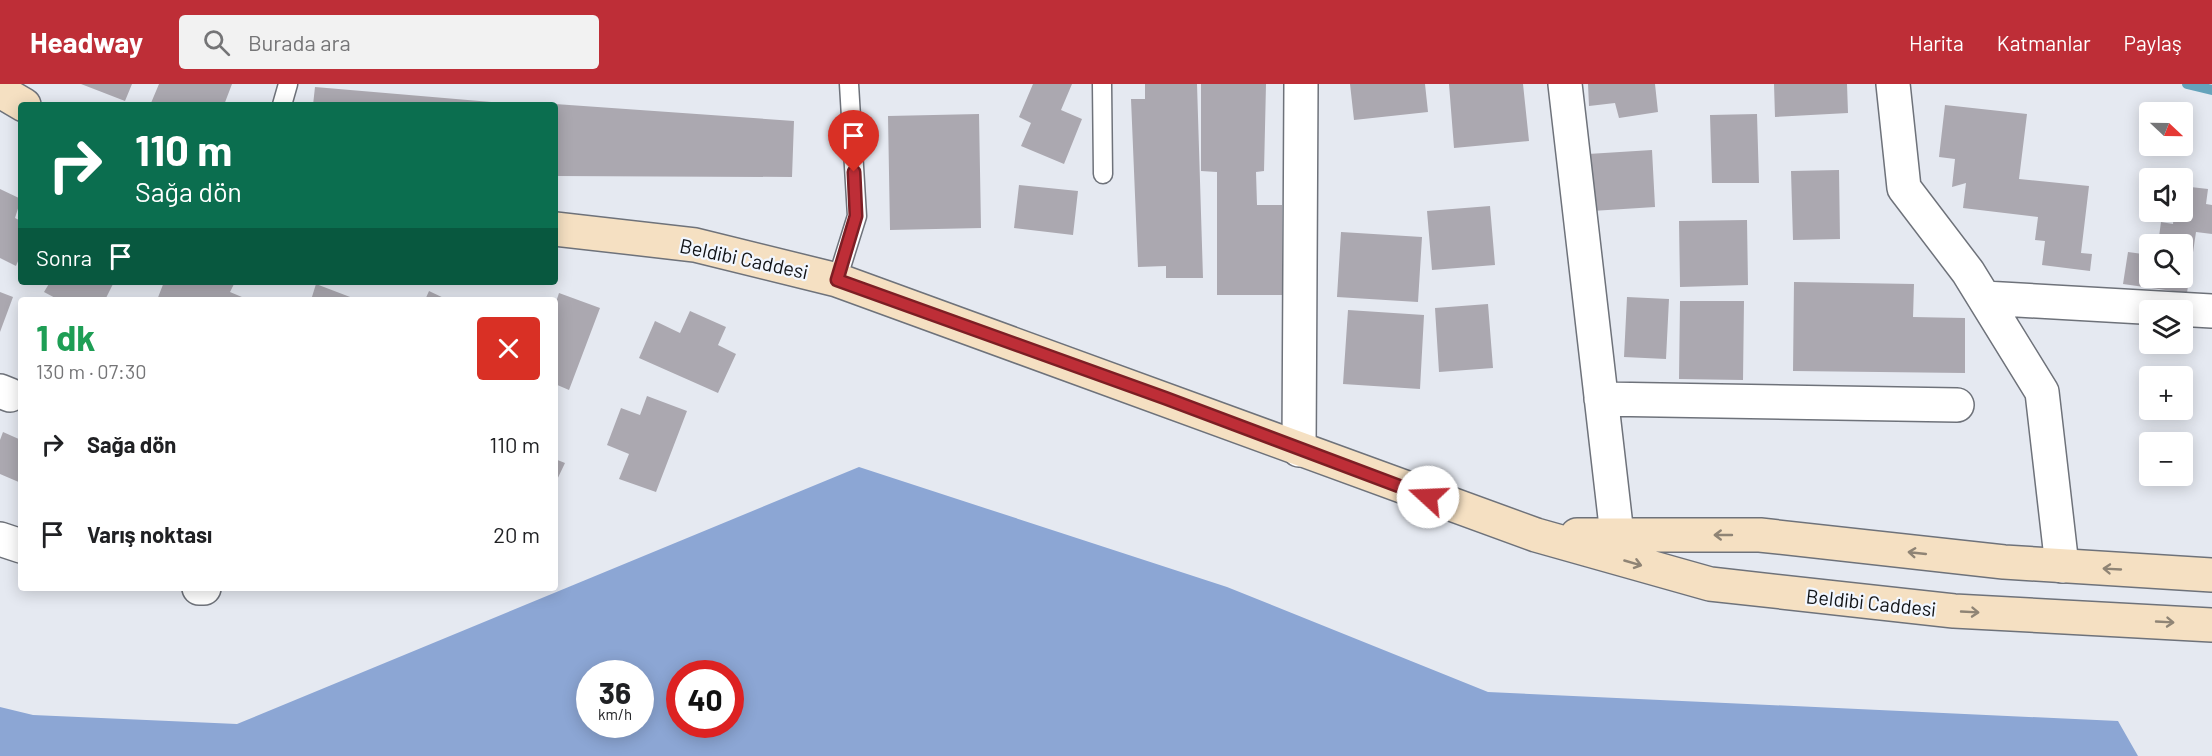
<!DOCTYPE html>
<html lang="tr">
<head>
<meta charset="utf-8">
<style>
	:root { --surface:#fff; --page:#f2f2f2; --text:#202124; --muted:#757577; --accent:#be2e37 }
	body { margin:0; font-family:Barlow,sans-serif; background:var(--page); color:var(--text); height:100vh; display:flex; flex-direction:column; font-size:22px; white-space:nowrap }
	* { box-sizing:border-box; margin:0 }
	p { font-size:20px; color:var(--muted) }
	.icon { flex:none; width:33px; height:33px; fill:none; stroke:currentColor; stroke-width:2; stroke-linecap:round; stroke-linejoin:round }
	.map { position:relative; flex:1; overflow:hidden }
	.panel { position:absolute; left:18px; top:213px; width:540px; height:294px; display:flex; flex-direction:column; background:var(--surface); border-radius:6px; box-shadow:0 3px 15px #0003 }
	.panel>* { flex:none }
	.banner { position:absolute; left:18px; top:18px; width:540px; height:183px; border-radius:6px; box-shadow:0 3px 15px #0003; background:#0b6e4f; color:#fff; overflow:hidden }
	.needle { width:39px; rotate:112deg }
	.buttons { position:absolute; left:2139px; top:18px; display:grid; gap:12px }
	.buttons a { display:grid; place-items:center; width:54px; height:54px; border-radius:6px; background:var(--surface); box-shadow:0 3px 15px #0003; font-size:30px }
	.speed { position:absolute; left:576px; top:576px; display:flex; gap:12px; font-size:30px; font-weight:700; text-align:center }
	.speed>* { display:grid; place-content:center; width:78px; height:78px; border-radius:50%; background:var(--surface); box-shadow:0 3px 15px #0003; line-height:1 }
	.speed small { font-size:15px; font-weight:400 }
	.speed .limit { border:9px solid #d22; background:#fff; color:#111 }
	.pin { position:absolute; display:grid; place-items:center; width:51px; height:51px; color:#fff; margin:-62px -26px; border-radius:50% 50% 50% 0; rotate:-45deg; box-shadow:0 0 6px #0007 }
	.pin .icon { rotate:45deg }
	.me { position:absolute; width:66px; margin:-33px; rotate:290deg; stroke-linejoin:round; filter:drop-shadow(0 0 4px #0008) }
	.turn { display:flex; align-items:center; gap:21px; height:126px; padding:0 18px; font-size:27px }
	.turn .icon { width:78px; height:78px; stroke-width:2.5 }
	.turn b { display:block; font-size:42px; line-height:51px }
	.then { display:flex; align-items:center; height:57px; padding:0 18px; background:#0003; gap:12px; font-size:22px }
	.round { display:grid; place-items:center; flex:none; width:63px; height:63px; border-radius:6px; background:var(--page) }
	.head { display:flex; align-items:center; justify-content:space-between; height:102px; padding:0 18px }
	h1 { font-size:36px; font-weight:700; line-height:45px; color:#1e9e55 }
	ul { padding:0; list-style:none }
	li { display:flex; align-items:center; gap:18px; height:90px; padding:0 18px }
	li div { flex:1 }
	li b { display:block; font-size:22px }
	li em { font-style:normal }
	header { display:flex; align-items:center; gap:36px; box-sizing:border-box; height:84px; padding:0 30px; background:var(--accent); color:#fff }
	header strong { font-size:28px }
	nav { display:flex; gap:33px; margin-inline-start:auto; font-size:21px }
	.search { width:420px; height:54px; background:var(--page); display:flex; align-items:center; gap:15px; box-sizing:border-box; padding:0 21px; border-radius:6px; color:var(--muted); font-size:22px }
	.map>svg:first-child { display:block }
</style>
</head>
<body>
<header>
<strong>Headway</strong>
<div class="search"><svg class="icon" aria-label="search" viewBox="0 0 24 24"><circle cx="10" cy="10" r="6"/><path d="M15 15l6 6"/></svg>Burada ara</div>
<nav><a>Harita</a><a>Katmanlar</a><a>Paylaş</a></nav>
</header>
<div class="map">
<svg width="2212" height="672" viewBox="0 0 2212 672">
	<rect width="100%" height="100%" fill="#e5e9f1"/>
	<!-- forest -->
	<path fill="#8ca6d4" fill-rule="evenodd" d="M859 383 1227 503 1488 608 2118 637 2138 672H0V623L33 631 237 640ZM590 590H640V640H590ZM680 590H730V640H680Z"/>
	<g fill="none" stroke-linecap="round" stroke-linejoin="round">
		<!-- stream -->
		<path stroke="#64a3bb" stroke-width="10" d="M2187 0 2212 6"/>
	</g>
	<!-- building -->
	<path fill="#aba8b0" d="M81 0H132L125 17Z
		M159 0H232L224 21H155L151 19Z
		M1033 0H1072L1061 26 1082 35 1064 80 1021 62 1031 39 1019 33Z
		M1145 0H1197L1203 194H1166V182L1138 183 1131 15H1145Z
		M1201 0H1266L1264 87 1256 88 1257 121H1282V211H1217V88L1201 87Z
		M1350 0H1425L1428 28 1354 36Z
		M1449 0H1523L1529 57 1454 64Z
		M1588 0H1655L1658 28 1619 34 1615 19 1589 22Z
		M1774 0H1847L1848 29 1775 33Z
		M315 3 503 19 502 21H313Z
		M555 20 794 37 792 93 555 92Z
		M1945 21 2027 30 2019 95 2089 102 2081 169 2092 170 2090 187 2042 181 2045 157 2035 156 2038 133 1963 124 1966 99 1952 103 1955 75 1939 73Z
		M979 30 981 144 890 146 888 32Z
		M1757 30 1759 99H1712L1710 31Z
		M1652 66 1655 123 1592 127 1588 70Z
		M1839 86 1840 155 1793 156 1791 87Z
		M1019 101 1078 107 1073 151 1014 144Z
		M2182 102 2208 105 2206 120 2212 121V150L2196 148 2187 209 2123 200 2128 168 2150 171V194H2182V160H2158L2161 138 2173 140 2174 128H2182Z
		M0 105 21 115 15 134 21 137V170L16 182 0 174Z
		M1490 122 1495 181 1432 186 1427 127Z
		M1747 136 1748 201 1680 203 1679 137Z
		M1341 148 1422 153 1418 218 1337 213Z
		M50 198H114L105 216H59L44 208Z
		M164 198H235L230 208 249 216H157Z
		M1794 198 1914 200 1913 233 1965 234V289L1793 287Z
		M316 200 358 216H311Z
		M429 207 448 216H425Z
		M0 208 13 213 0 248Z
		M559 209 600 224 569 306 555 300V221Z
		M1627 213 1669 215 1666 275 1624 273Z
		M1680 217H1744L1743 296 1679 295Z
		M1488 220 1493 284 1439 288 1435 224Z
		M1348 226 1424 231 1420 305 1343 300Z
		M690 227 726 243 718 261 736 270 718 309 639 274 655 237 680 249Z
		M647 312 687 327 656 408 619 395 629 370 607 361 621 324 640 331Z
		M3 348 21 356V399L0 390V356Z
		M555 375 565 379 555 400Z"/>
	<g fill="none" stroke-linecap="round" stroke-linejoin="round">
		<defs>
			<path id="lane" d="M1102 0 1103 90
				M282 21 288 0
				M837 196 857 132 849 0"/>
			<path id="street" d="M1565 0 1617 451
				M1893 0 1904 104 1968 188 2042 308 2062 482
				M1984 214 2212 227
				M0 307 10 311
				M1601 315 1957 321
				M1299 366 1301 0
				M0 455 21 462
				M199 504H204"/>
			<path id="secondary" d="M0 7 24 21
				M555 145 695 161 837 196 1536 451 1710 500 1954 527 2212 541
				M1577 451H1760L2004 478 2212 491"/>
		</defs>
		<!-- lane casing -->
		<use href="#lane" stroke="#6e727a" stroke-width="21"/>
		<!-- street casing -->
		<use href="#street" stroke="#6e727a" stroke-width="36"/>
		<!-- secondary casing -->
		<use href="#secondary" stroke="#6e727a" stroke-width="36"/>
		<!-- lane -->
		<use href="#lane" stroke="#fff" stroke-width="18"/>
		<!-- street -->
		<use href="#street" stroke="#fff" stroke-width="33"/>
		<!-- secondary -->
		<use href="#secondary" stroke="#f5e0c2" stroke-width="33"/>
	</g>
	<!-- one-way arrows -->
	<defs><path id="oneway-shaft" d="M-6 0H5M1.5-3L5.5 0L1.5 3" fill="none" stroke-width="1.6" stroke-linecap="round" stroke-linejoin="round" transform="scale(1.5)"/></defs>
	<g stroke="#8f8475">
		<use href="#oneway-shaft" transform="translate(1723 451) rotate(180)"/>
		<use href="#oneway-shaft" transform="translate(1917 469) rotate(-174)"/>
		<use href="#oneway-shaft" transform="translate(1633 479) rotate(16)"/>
		<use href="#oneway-shaft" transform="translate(2112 485) rotate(-177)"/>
		<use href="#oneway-shaft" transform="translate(1970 528) rotate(3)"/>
		<use href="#oneway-shaft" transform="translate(2165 538) rotate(3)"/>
	</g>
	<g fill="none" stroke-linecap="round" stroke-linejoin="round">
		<defs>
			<path id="route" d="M854 88 856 132 837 196 1165 314 1428 413"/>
		</defs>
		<!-- route casing -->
		<use href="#route" stroke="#7c1e24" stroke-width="15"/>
		<!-- route -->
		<use href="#route" stroke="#be2e37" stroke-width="10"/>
	</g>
	<g text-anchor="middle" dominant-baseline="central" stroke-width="4.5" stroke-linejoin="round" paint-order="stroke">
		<!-- street labels -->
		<g font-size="20" fill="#121417" stroke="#f2f7ff">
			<text transform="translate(744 174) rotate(12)">Beldibi Caddesi</text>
			<text transform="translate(1871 518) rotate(6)">Beldibi Caddesi</text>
		</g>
	</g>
</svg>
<div class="buttons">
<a><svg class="needle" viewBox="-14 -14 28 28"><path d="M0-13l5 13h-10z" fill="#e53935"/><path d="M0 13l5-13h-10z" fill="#757577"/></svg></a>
<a><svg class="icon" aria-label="sound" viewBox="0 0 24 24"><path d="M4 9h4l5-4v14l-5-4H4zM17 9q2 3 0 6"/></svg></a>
<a><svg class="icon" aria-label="search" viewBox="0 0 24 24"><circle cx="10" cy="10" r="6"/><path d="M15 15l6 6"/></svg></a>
<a><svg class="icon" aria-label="layers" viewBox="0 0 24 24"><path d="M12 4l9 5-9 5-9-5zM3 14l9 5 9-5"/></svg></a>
<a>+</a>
<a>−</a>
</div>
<div class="speed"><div>36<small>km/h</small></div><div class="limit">40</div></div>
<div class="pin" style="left:854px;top:88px;background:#d93025"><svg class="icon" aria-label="arrive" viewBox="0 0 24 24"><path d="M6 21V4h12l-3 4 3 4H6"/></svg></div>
<svg class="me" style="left:1428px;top:413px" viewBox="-20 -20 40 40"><circle r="19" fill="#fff"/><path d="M0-13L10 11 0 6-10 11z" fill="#be2e37"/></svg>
<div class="banner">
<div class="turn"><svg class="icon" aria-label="right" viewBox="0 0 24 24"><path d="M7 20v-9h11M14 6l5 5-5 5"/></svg><div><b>110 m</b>Sağa dön</div></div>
<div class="then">Sonra<svg class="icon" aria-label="arrive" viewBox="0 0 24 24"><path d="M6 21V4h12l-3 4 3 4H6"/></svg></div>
</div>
<section class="panel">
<div class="head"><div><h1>1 dk</h1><p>130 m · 07:30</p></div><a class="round" style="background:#d93025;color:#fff"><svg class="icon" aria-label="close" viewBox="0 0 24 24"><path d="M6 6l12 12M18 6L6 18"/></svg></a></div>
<ul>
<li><svg class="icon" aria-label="right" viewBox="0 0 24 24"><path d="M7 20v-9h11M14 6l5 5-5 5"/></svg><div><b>Sağa dön</b></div><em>110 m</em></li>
<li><svg class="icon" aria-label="arrive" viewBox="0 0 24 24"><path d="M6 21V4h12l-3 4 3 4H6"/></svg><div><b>Varış noktası</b></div><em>20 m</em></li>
</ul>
</section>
</div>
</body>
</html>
